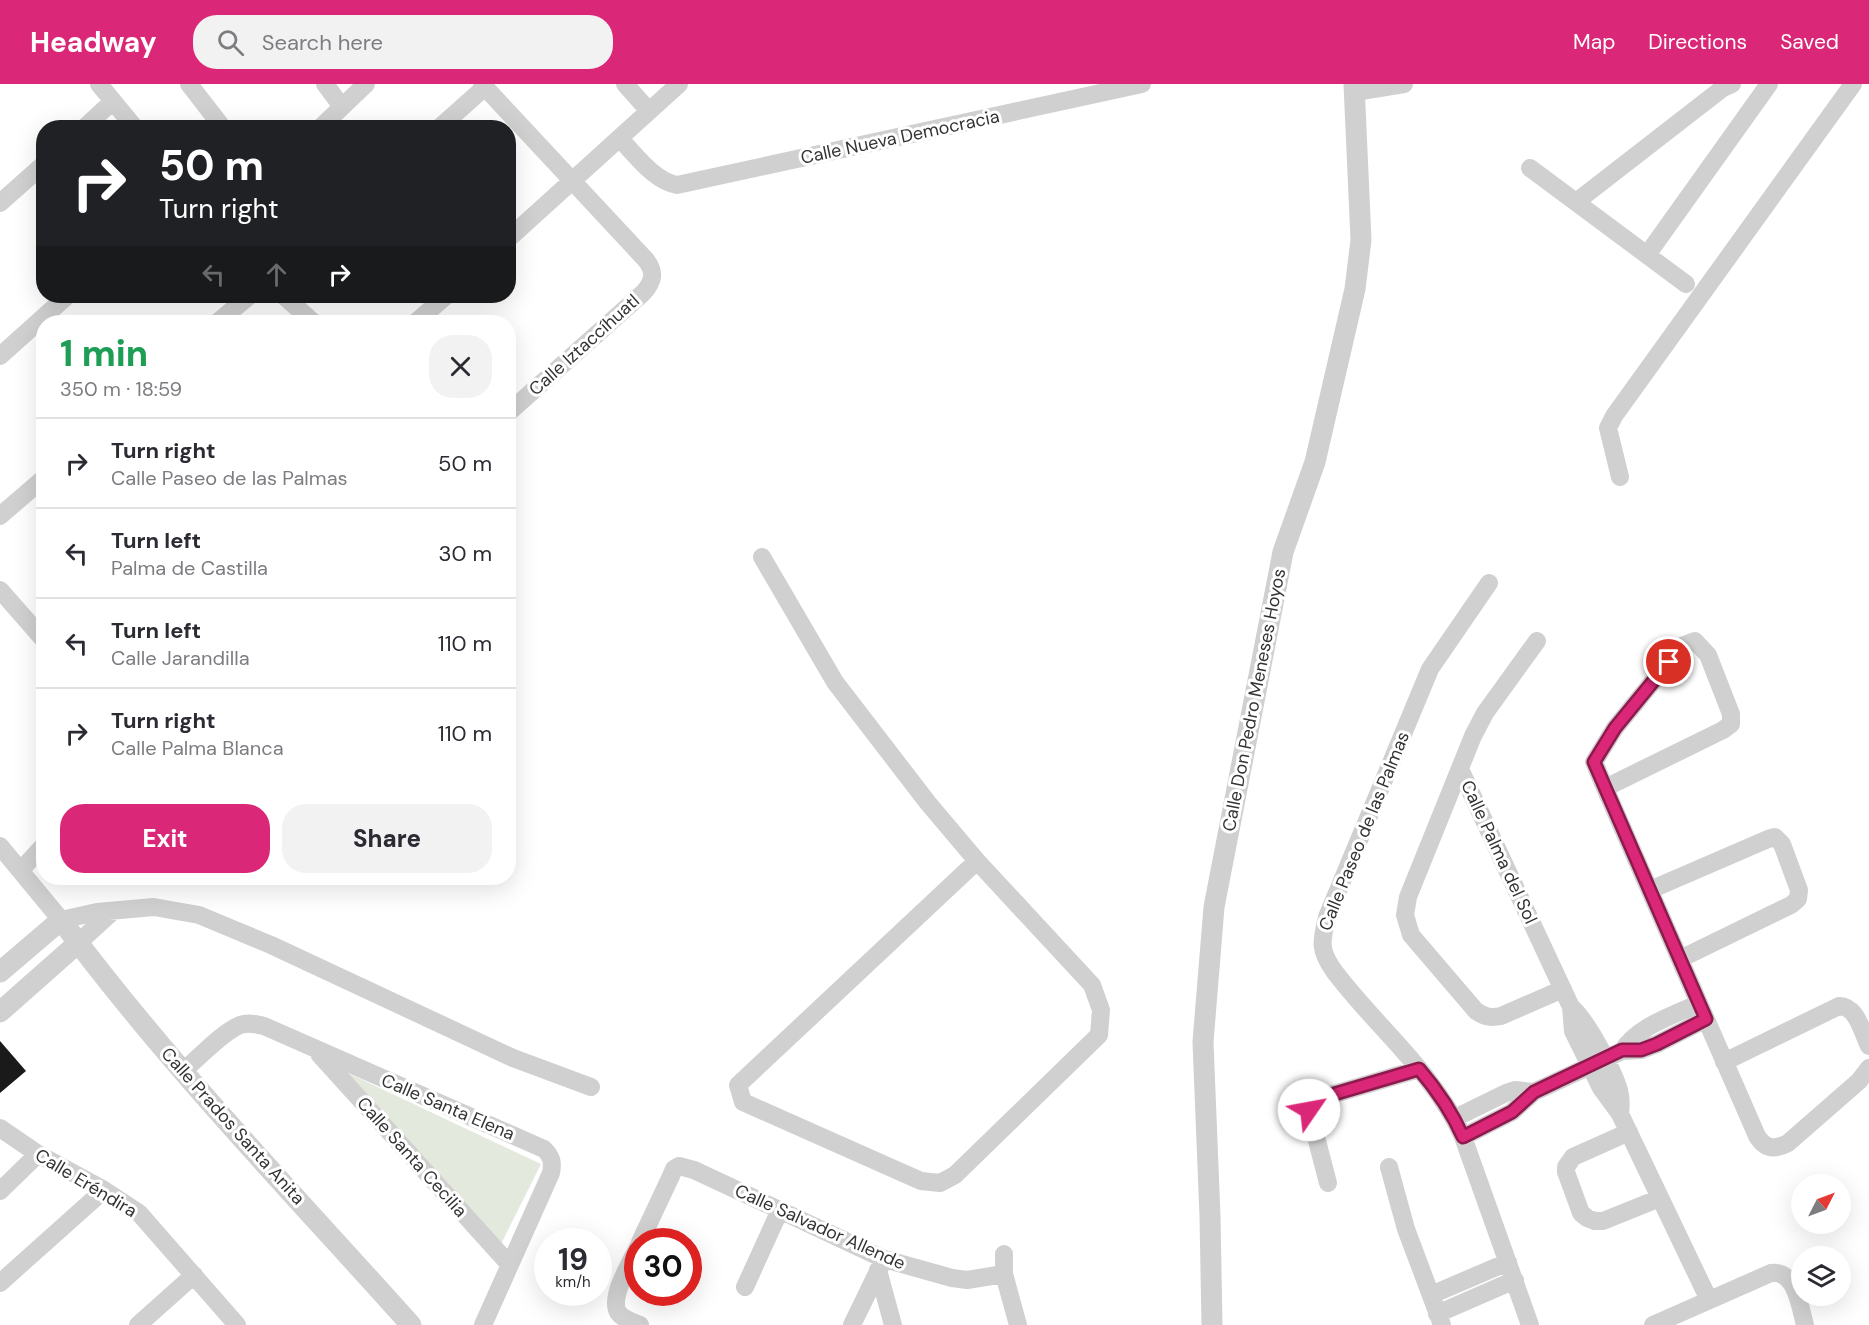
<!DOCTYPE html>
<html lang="en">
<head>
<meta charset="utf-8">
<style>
	:root { --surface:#fff; --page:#f2f2f3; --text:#2b2b33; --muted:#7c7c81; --line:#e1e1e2; --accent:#db2777 }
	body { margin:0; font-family:"DM Sans",sans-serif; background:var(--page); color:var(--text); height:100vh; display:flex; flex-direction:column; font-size:22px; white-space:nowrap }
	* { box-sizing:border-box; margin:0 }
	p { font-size:20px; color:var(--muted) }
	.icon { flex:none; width:33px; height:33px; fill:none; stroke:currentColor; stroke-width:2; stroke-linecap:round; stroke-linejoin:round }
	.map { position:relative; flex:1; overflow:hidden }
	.panel { position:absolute; left:36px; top:231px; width:480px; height:570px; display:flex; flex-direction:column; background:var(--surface); border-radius:24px; box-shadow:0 6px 24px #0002 }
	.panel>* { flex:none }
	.top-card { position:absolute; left:36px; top:36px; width:480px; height:183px; border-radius:24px; box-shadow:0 6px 24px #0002; background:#202124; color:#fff; overflow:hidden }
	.needle { width:39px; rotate:48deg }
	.tools { position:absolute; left:1791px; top:1090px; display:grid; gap:12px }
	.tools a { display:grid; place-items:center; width:60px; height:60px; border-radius:50%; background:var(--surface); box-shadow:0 6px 24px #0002; font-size:30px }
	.speed { position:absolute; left:534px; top:1144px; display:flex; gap:12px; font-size:30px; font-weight:700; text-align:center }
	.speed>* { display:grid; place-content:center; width:78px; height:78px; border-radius:50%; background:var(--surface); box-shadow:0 6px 24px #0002; line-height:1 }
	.speed small { font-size:15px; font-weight:400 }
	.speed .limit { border:9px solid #d22; background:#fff; color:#111 }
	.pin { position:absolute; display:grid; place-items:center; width:51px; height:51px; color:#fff; margin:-26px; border:3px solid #fff; border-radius:50%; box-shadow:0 2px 6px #0007 }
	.me { position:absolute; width:66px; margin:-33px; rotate:57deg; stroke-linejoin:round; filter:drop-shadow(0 0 4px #0008) }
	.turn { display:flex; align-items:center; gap:21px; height:126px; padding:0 24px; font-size:27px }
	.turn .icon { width:78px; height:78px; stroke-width:2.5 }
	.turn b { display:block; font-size:42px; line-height:51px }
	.lanes { display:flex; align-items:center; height:57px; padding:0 24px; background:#0003; justify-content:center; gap:30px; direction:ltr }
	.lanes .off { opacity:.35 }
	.round { display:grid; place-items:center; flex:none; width:63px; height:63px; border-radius:24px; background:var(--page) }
	.headline { display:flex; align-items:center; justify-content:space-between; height:102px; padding:0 24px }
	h1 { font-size:36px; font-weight:800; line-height:45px; color:#1e9e55 }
	.button { display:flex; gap:12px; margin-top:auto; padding:12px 24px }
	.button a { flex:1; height:69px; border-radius:24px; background:var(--accent); color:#fff; font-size:24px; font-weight:800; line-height:69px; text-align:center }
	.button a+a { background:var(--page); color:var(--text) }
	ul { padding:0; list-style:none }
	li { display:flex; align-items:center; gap:18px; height:90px; padding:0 24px; border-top:2px solid var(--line) }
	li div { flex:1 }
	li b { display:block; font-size:22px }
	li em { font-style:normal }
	header { display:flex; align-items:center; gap:36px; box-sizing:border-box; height:84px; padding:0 30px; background:var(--accent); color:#fff }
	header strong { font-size:28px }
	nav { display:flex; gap:33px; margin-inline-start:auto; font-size:21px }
	.search { width:420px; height:54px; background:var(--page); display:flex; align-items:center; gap:15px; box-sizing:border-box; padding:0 21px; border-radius:24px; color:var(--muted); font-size:22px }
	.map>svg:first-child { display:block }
</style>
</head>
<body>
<header>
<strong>Headway</strong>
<div class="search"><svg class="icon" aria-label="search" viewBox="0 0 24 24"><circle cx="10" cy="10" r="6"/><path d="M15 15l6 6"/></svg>Search here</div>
<nav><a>Map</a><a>Directions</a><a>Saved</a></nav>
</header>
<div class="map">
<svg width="1869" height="1241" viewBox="0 0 1869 1241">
	<rect width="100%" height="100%" fill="#fff"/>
	<!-- green -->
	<path fill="#e3e9dc" d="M348 989 541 1080 501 1160Z"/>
	<!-- building -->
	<path fill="#1a1a1a" d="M0 957 26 987 0 1009Z"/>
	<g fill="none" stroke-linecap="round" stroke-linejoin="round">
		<!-- minor -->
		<path stroke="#d0d0d0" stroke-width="18" d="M99 0 135 44
			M189 0 223 44
			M325 0 342 23
			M482 0 646 176C656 189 653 198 643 209L508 329
			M625 0 649 27
			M1355 8 1404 0
			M84 44 113 17
			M320 44 366 0
			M439 44 485 3
			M620 55C636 71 654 97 677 101L1142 0
			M1530 84 1686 200
			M1576 118 1723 4 1732 0
			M0 119 44 80
			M508 155 679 0
			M1647 171 1769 0
			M284 212 313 238
			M218 238 249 212
			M416 238 446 212
			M0 272 67 212
			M1620 393 1608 344 1614 332 1853 0
			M0 432 44 394
			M762 473 835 598 928 719 977 777 1092 901 1101 926 1099 951 955 1091 940 1099 921 1097 743 1018 738 1001 977 777
			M1489 499 1430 585 1327 833C1321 858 1319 866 1334 887 1376 943 1434 988 1463 1053L1530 1241
			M0 506 44 556
			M1537 557 1485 629 1473 652 1408 813 1405 831 1411 851 1476 927C1485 933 1491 934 1501 932L1563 905
			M1460 685 1571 923C1587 936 1613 986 1619 1006 1621 1014 1621 1022 1620 1030
			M1605 704 1723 646 1731 640V630L1708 571 1695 557 1682 562 1615 644 1594 678 1605 704 1757 1052C1765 1065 1775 1066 1788 1059L1859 997 1869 984
			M0 762 61 836 97 828 154 823 199 831 271 861 513 974 591 1003
			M21 786 44 761
			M1650 806 1768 755 1775 753 1782 760 1799 806 1798 815 1791 821 1680 875
			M78 859 113 827
			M1571 923 1573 947 1601 1004 1620 1030 1709 1216
			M1622 967C1639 941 1673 932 1699 919
			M319 970 509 1180
			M1724 978 1839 922C1857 922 1862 948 1869 962
			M183 987C199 974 221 949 240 941 248 938 256 940 264 942L544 1065C552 1073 553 1078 551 1089L483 1241
			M1455 1034 1506 1009 1515 1006 1534 1008
			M0 1044 38 1070 104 1106 139 1129 237 1241
			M1629 1048 1573 1073 1566 1083V1088L1581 1129 1587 1134 1595 1137H1603L1660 1114
			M1463 1053 1512 1028 1534 1008 1622 967 1641 966 1657 960 1706 935
			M1389 1083 1406 1145 1442 1241
			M1328 1099 1309 1026 1314 1016 1419 985
			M0 1107 38 1070
			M640 1158 671 1092 674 1085 679 1082 694 1086 884 1175 952 1194 967 1196 1004 1190
			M638 1163C631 1178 611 1210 617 1226 620 1234 632 1238 640 1241
			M1004 1170V1190L1018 1241
			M878 1186 893 1241
			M0 1199 104 1106
			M745 1203 780 1126
			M1431 1211 1508 1178
			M1437 1230 1515 1196
			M138 1241 194 1191
			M852 1241 884 1175
			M1653 1241 1771 1189C1796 1186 1800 1223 1805 1241"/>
		<!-- tertiary -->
		<path stroke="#d0d0d0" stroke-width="21" d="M0 888 61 836C167 979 292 1108 411 1241
			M0 928 78 859
			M1212 1241 1210 1132 1203 958 1214 823 1283 468 1315 378 1355 205 1361 156 1354 0"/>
	</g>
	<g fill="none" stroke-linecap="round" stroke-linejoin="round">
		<defs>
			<path id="route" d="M1309 1026 1314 1016 1419 985C1437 1006 1452 1028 1463 1053L1512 1028 1534 1008 1622 966H1641L1657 960 1706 935 1594 678 1615 644 1669 578"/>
		</defs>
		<!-- route casing -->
		<use href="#route" stroke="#8e194d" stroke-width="15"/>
		<!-- route -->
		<use href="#route" stroke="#db2777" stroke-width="10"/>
	</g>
	<g text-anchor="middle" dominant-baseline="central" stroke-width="6" stroke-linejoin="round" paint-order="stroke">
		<!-- street labels -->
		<g font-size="18" fill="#333" stroke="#fff">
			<text transform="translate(900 53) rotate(-12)">Calle Nueva Democracia</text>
			<text transform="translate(584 261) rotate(-42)">Calle Iztaccíhuatl</text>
			<text transform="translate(1254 616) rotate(-79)">Calle Don Pedro Meneses Hoyos</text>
			<text transform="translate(1364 747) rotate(-68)">Calle Paseo de las Palmas</text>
			<text transform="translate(1499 768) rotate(65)">Calle Palma del Sol</text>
			<text transform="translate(448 1023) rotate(23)">Calle Santa Elena</text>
			<text transform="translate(233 1042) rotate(48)">Calle Prados Santa Anita</text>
			<text transform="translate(412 1073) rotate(48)">Calle Santa Cecilia</text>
			<text transform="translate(86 1099) rotate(31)">Calle Eréndira</text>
			<text transform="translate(820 1143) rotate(24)">Calle Salvador Allende</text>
		</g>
	</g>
</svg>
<div class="tools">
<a><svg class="needle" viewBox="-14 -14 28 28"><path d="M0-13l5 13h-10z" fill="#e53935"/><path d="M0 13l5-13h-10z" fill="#7c7c81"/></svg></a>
<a><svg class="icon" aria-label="layers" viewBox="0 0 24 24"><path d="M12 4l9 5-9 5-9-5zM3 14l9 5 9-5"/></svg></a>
</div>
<div class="speed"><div>19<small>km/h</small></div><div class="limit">30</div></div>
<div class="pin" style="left:1669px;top:578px;background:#d93025"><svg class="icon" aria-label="arrive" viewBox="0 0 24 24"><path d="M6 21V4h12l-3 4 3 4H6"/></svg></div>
<svg class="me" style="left:1309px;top:1026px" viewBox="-20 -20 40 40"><circle r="19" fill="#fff"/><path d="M0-13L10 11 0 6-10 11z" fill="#db2777"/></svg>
<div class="top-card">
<div class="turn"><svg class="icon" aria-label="right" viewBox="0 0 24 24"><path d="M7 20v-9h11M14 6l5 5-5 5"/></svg><div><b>50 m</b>Turn right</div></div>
<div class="lanes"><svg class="icon off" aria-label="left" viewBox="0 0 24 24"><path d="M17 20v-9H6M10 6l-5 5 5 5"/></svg><svg class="icon off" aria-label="ahead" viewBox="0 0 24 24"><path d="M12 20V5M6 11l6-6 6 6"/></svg><svg class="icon" aria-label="right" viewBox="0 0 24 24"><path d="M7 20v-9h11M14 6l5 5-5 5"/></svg></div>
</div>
<section class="panel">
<div class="headline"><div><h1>1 min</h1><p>350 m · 18:59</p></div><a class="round"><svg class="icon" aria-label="close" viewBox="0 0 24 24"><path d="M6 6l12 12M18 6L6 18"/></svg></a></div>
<ul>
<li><svg class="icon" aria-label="right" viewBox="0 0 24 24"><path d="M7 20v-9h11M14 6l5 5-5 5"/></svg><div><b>Turn right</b><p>Calle Paseo de las Palmas</p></div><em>50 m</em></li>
<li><svg class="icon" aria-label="left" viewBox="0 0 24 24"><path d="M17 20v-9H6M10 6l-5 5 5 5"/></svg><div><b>Turn left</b><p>Palma de Castilla</p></div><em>30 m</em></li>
<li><svg class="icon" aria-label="left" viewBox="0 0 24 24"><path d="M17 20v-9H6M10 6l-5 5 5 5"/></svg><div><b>Turn left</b><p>Calle Jarandilla</p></div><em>110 m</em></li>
<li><svg class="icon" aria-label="right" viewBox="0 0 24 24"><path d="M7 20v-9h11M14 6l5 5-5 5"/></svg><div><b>Turn right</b><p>Calle Palma Blanca</p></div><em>110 m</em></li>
</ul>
<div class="button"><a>Exit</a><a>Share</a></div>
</section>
</div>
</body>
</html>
